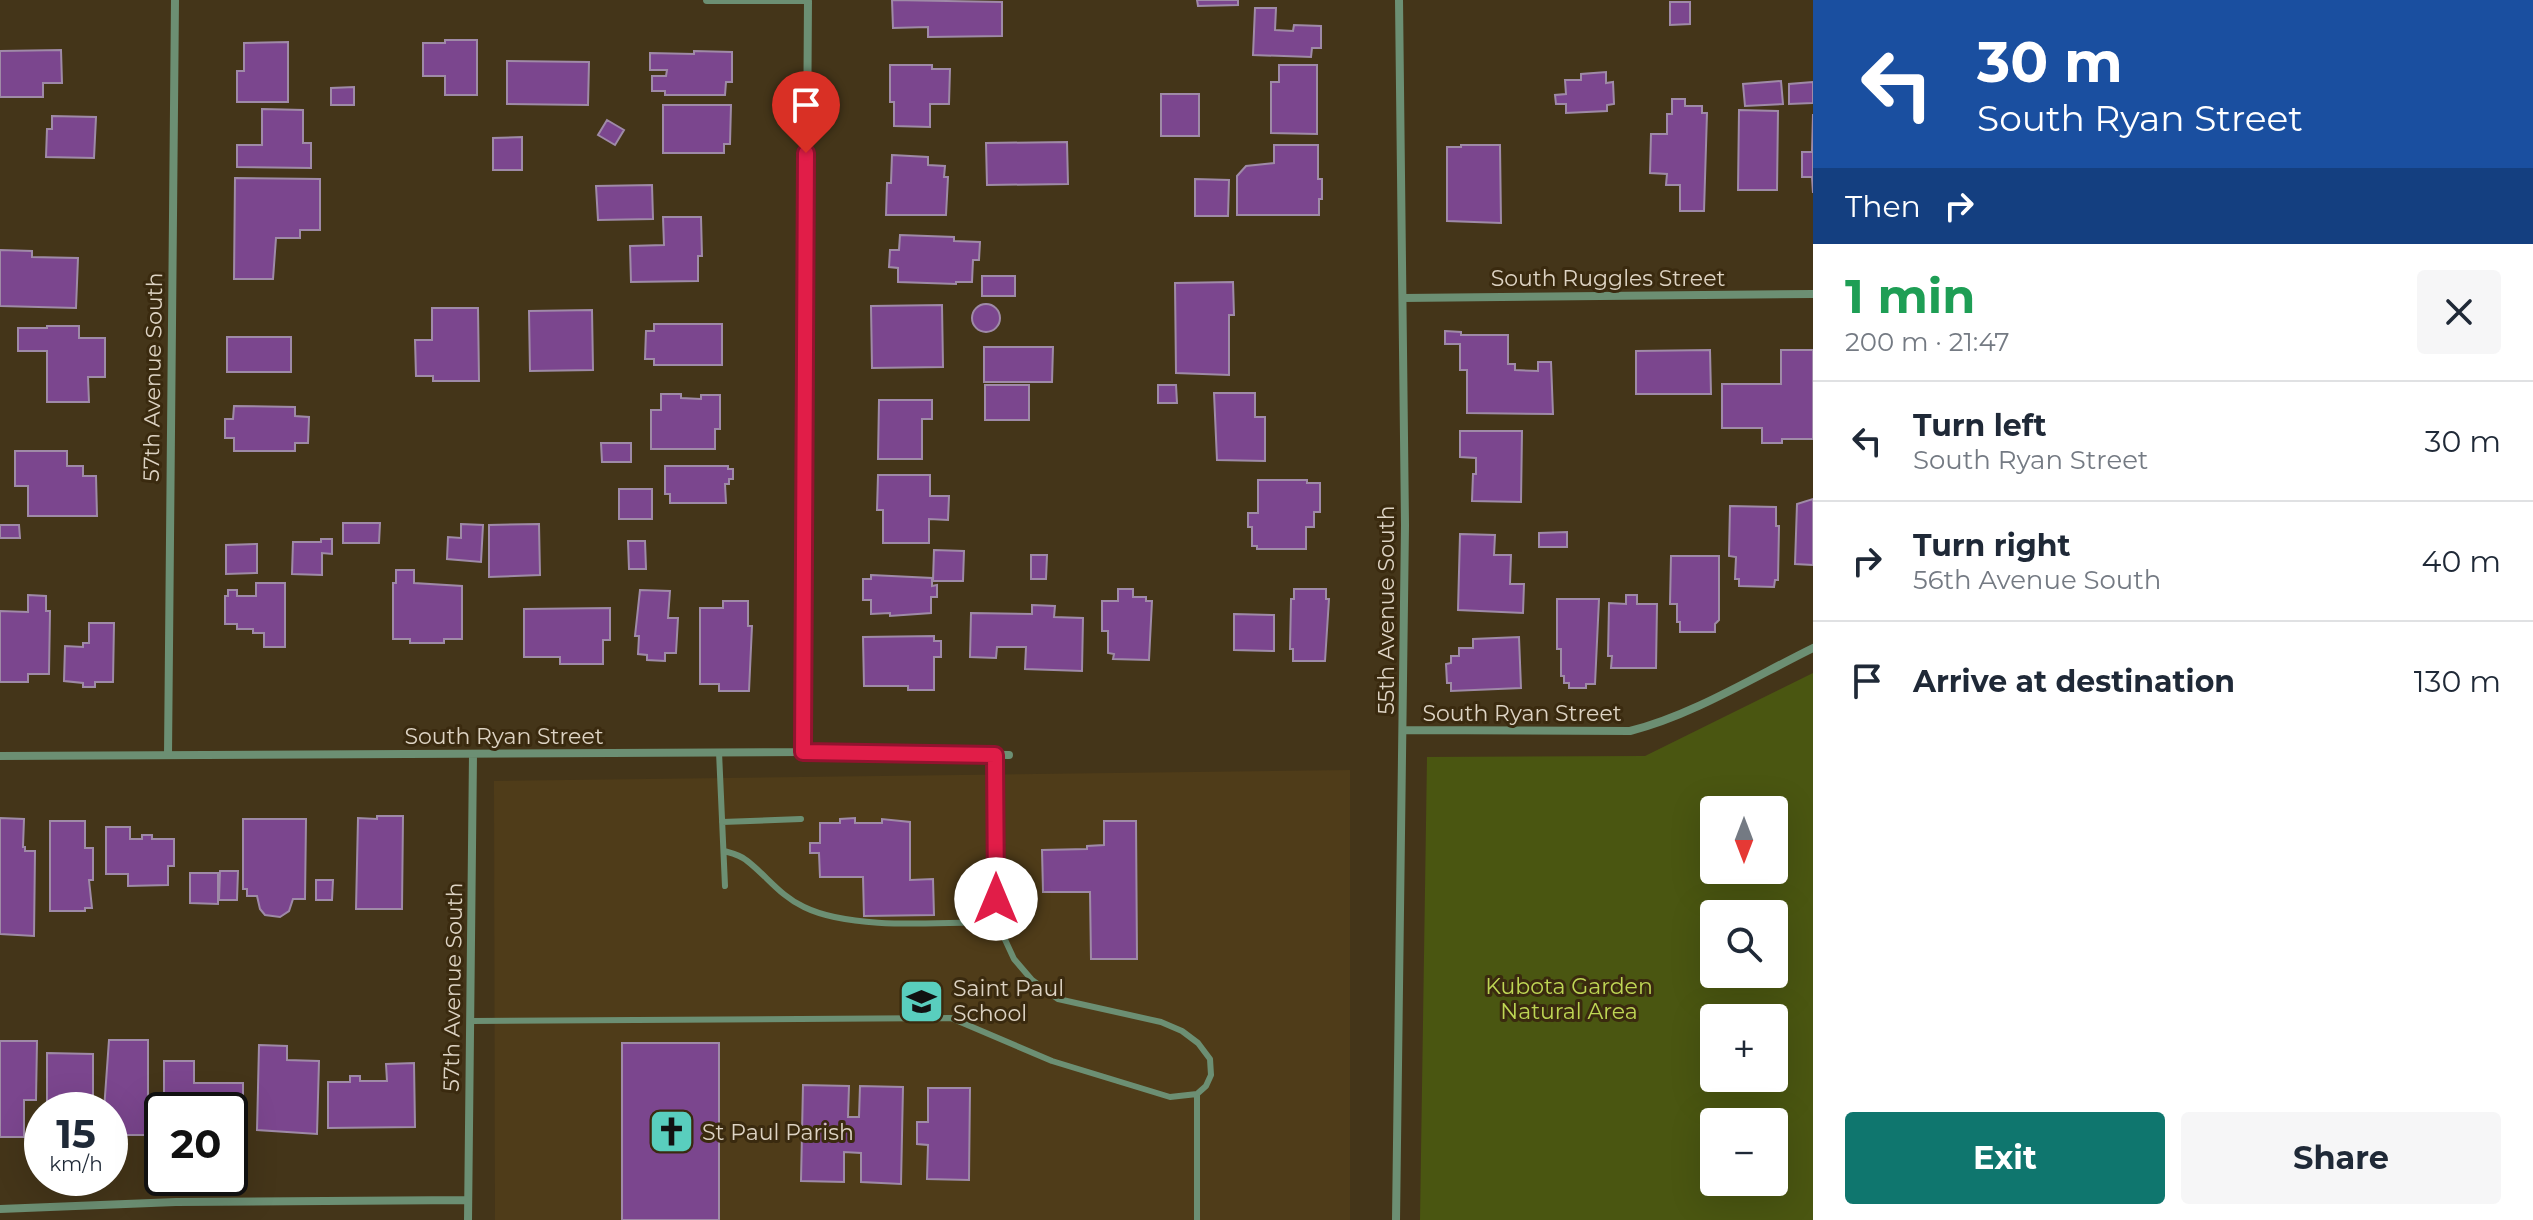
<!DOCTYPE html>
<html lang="en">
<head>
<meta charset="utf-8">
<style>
	:root { --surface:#fff; --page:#f6f6f7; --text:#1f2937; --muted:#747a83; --line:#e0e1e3; --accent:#0f766e }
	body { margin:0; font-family:Montserrat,sans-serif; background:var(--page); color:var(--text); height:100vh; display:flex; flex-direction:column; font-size:30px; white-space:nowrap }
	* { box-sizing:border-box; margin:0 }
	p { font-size:26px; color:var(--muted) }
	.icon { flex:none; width:44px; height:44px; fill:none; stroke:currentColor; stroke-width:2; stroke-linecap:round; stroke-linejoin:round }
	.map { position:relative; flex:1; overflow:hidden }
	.drawer { display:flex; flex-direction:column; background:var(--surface); width:720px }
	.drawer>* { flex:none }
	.banner { background:#1a4fa0; color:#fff; overflow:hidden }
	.needle { width:52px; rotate:180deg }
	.fabs { position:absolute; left:1700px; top:796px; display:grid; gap:16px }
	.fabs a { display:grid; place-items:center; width:88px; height:88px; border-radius:8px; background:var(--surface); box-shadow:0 8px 32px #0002; font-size:40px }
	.speed { position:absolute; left:24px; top:1092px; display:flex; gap:16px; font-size:40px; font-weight:700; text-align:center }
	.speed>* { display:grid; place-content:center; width:104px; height:104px; border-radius:50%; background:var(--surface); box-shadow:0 8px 32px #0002; line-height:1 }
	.speed small { font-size:20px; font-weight:400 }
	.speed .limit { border:4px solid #111; border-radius:12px; background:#fff; color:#111 }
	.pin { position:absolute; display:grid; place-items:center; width:68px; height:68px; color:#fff; margin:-82px -34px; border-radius:50% 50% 50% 0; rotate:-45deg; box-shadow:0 0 8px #0007 }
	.pin .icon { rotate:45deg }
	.me { position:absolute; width:88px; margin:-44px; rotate:0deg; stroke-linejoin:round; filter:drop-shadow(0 0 6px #0008) }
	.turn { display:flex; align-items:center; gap:28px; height:168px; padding:0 32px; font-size:36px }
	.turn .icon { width:104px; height:104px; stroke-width:2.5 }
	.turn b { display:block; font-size:56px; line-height:68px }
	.then { display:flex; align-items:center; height:76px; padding:0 32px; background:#0003; gap:16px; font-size:30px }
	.round { display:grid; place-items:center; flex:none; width:84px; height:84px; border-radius:8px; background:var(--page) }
	.head { display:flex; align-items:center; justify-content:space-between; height:136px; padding:0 32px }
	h1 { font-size:48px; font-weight:700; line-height:60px; color:#1e9e55 }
	.action { display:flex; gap:16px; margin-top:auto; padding:16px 32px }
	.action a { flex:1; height:92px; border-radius:8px; background:var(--accent); color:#fff; font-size:32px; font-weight:700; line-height:92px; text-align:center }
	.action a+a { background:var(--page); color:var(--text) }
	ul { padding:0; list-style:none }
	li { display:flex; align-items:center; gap:24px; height:120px; padding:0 32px; border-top:2px solid var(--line) }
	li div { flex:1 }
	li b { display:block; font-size:30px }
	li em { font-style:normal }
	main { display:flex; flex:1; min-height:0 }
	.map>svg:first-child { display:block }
</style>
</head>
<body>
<main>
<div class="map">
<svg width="1813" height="1220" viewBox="0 0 1813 1220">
	<rect width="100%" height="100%" fill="#443519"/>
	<!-- built -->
	<path fill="#4f3c19" d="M1350 770V1220H495L494 781Z"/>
	<!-- green -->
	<path fill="#4a5611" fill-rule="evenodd" d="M1813 673V1220H1420L1427 757 1645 756ZM1714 810H1774V870H1714ZM1714 914H1774V974H1714ZM1714 1018H1774V1078H1714ZM1714 1122H1774V1182H1714Z"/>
	<!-- building -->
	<path fill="#7b468e" stroke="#9f8aa7" stroke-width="2" d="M892 0 1002 2V36L928 37V27L893 28Z
		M1197 0H1238V5L1198 6Z
		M1670 2H1690V24L1670 25Z
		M1255 8H1276L1275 30 1293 31 1294 25 1321 26V48H1312L1311 57 1253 55Z
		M445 40H477V95H445V76H423V43H445Z
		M288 42V102H237V71H244V43Z
		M61 50 62 83H43V97H0V51Z
		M694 51 732 52V82H726L725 95H665V91H652V76H666L667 70H650V53L694 54Z
		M507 61 589 62 588 105 507 104Z
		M890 65H932V69H950L949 104H930V127L894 126V102H890Z
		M1279 65H1317V134L1271 133V82H1279Z
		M1606 72V83L1613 82 1614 104 1607 105V111L1566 113V104H1556L1555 95 1566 94 1565 80H1581V74Z
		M1781 81 1783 104 1745 106 1743 84Z
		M1813 82V103L1789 104V84Z
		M354 87V105H331V88Z
		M1161 94H1199V136H1161Z
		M1672 99H1685V106H1702V113H1707L1704 211H1680V185H1666L1667 174 1650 173 1651 134H1667V114H1672Z
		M663 105H731L730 144H724V153H663Z
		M262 109 303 110V143H311V168L237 167V145H262Z
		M1739 110 1778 111 1777 190H1738Z
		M1813 114V193L1812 177H1802V152H1812Z
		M52 116 96 117 94 158 46 157 47 129H52Z
		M607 120 624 130 615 145 598 135Z
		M522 137V170H493V138Z
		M1067 142 1068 184 987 185 986 143Z
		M1274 145H1318V179H1322V199H1319V215H1237V176L1246 166 1274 163Z
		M1461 145H1500L1501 223 1447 221V147H1461Z
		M892 155 928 157V165L945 166 944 177H948L946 215H886L887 183H891Z
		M235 178 320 179V230H300V238H276L273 279H234Z
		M1195 179 1229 180 1228 216H1195Z
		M652 185 653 219 598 220 596 186Z
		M663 217H701L702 256H698V281L631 282 630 246 664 245Z
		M900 235 954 237V241L980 242 979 260H973L972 282H956V284L898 282V268L889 267 890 250H899Z
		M0 250 32 251V257L78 258 76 308 0 306Z
		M982 276H1015V296H982Z
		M1233 282 1234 315H1229V375L1176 373 1175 283Z
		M972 318a14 14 0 1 1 28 0a14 14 0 1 1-28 0Z
		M942 305 943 367 872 368 871 306Z
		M432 308H478L479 381H433V376H416L415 340H432Z
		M592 310 593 370 530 371 529 311Z
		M654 324H722V365H654V359H645L646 331H654Z
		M47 326H79V338H105V377H88L89 402H47V351H18V328H47Z
		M1445 331 1461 332V335H1508V364H1515V370L1538 371V362H1551L1553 414 1467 413V370H1460V344H1445Z
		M227 337H291V372H227Z
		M984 347H1053L1052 382H984Z
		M1710 350 1711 394H1636V351Z
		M1781 350H1813V439H1782V443H1762V428H1722V384H1781Z
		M985 385H1029V420H985Z
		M1158 385H1176L1177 403H1158Z
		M1214 393H1255V417H1265V461L1217 460Z
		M661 394H681V398L701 399V395H720V429H715V449H651V410H661Z
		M879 400H932V419H922V459H878Z
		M234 406 295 407V416L309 417 308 443H295V451H234V438H225V419H233Z
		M1460 431H1522L1521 502 1472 501 1473 474H1476V458L1460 457Z
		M601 443H631V462H602Z
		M15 451H67V466H83V476H96L97 516H28V486H15Z
		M665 466H728V469H733V479H729V484H725L726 503H670V494H665Z
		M878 475H930V496H949L948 520 929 519V543H883V510H877Z
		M1258 480H1307V483H1320V512H1314V527H1306V549H1257V546H1252V527H1248V513H1258Z
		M619 489H652V519H619Z
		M1813 499V565L1795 564 1797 504Z
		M1730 506 1776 507V526H1779L1778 580H1775L1774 587 1739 586V579H1735L1736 557 1729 556Z
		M343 523H380L379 543H343Z
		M461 524 483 525 481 562 447 559 448 537 461 538Z
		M539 524 540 575 489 577V525Z
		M0 525H19L20 538H0Z
		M1567 532V547H1539V533Z
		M1460 534 1495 535 1494 555H1511L1510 584H1524L1523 613 1458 610Z
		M321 539H332V554L322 553V575L292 574 293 542H321Z
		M628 541H645L646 569H629Z
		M257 544V573L226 574V545Z
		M934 550 964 551 963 581H933Z
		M1031 555H1047L1046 579H1031Z
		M1671 556H1719V620L1715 624V632H1680V622H1677V604H1670Z
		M396 570H414V583L462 586V639H444V643H410V639H393V583H396Z
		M871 575 932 578V586L937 585V597H931V613L890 616V613L871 614V600H863V579H871Z
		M256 583H285V647H264V633H253V629H237V624H225V596H228V590H237V596H256Z
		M1118 589H1133V597H1146V601H1152L1149 660 1113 659 1114 654 1108 653V631H1102V601H1118Z
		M1294 589H1326V599H1329L1325 661H1293V649H1290L1291 599H1294Z
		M640 590 670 591 668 618H678L676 653H665V661L647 660V655L638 654 639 636H635Z
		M28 595 46 596V611H50L49 674H28V682H0V611L28 612Z
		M1626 595H1637V604H1657L1656 668H1611L1612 656H1608L1609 603 1626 604Z
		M1557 599H1599L1595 684H1586V688H1569V683H1564V676H1561V649H1557Z
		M723 601H748V626H752L749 691H719V684H700V608H723Z
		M1032 605 1055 606 1054 617 1083 618 1082 671 1025 669 1026 647H997L996 658 970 657 971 613 1032 614Z
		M610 608V640H603V664H560V657H524V609Z
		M1234 614 1274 615V651L1234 650Z
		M89 623H114L113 682H95V687H83V683L64 681 65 646 83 647V643H89Z
		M934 636V641H941V657H934V690H908V686H864L863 637Z
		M1519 637 1521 688 1451 691V683H1447L1446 664 1451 663V656H1459V648H1473V639Z
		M377 816H403L402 909H356L358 818 377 819Z
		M0 818 24 819 23 847H25V851H35L34 936 0 934Z
		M855 818V823H882V819L910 822V880L933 879 934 915 864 916 863 877H820L819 853H810V843H820V823H840V819Z
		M243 819H306L305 899H293L289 911 280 917 265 915 260 909 257 896H247V889H243Z
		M50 821H85V848H93V880H89L92 908H85V911H50Z
		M1104 821H1136L1137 959H1091L1090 892H1043L1042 850 1087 849V846L1104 845Z
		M106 827H130V839H142V835H152V839H174V866H168V885L128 886V874H106Z
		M220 871H238L237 900H219Z
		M190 873H218V904L190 903Z
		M316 880H333L332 900H316Z
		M109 1040H148V1135H110V1110H104Z
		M0 1041H37L36 1100H24V1137H0Z
		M622 1043H719V1220H622Z
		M259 1045 287 1046V1060L319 1061 317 1134 257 1130Z
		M47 1053 93 1054V1110H47Z
		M164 1061H194V1083H243V1132H230V1110H164Z
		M414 1063 415 1127 328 1128V1082H350V1076H360V1081H387L386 1064Z
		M803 1085 849 1086 848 1117H859L860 1086 903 1087 901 1184 861 1182V1153L844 1152V1182L801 1181Z
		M928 1088H970L969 1180 927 1179 928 1145 917 1144V1122H928Z"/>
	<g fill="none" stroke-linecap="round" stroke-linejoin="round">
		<!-- lane -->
		<path stroke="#6c8f73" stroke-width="6" d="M719 752 725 886
			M722 822 801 819
			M724 851C731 853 740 855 746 860 766 875 780 896 804 907 853 931 944 922 1000 922
			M471 1021 951 1018 1052 1061 1170 1097 1197 1094 1206 1086 1211 1075 1210 1059 1198 1043 1182 1031 1161 1022 1058 999 1032 980 1014 959 1001 931 996 899 995 755
			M1197 1220V1094"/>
		<!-- street -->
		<path stroke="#6c8f73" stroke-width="8" d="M707 0H808
			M1403 298 1813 294
			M1404 730 1630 731C1691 716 1756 676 1813 648
			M803 752 808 0
			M168 755 175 0
			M0 756 803 752 1009 755
			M0 1209 176 1202 468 1200
			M468 1220 473 754
			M1396 1220 1405 525 1399 0"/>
	</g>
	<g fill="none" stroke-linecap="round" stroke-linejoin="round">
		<defs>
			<path id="route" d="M806 153 803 752 995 755 996 899"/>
		</defs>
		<!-- route casing -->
		<use href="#route" stroke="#92132f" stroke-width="20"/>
		<!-- route -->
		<use href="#route" stroke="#e11d48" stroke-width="14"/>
	</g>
	<!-- icons -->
	<defs>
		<symbol id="school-square" viewBox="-11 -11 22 22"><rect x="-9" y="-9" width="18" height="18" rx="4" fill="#59cebe" stroke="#3a2a0f"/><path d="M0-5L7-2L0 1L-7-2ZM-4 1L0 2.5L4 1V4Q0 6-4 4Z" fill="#111"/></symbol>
		<symbol id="church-square" viewBox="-11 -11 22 22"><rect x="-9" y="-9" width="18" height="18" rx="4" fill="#59cebe" stroke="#3a2a0f"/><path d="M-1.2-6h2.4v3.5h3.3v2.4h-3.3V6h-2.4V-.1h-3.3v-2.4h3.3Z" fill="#111"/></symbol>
	</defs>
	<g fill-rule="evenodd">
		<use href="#school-square" x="896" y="976" width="51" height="51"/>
		<use href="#church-square" x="646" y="1106" width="51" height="51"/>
	</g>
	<g text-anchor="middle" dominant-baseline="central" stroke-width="6" stroke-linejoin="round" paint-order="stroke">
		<!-- street labels -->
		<g font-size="22" fill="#ddd3c3" stroke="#3a2a0f">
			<text x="1608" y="278">South Ruggles Street</text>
			<text transform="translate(153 377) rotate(-89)">57th Avenue South</text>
			<text transform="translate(1386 610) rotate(-90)">55th Avenue South</text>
			<text x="1522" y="713">South Ryan Street</text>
			<text x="504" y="736">South Ryan Street</text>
			<text transform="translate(453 987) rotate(-89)">57th Avenue South</text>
		</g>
		<!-- park labels -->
		<g font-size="22" fill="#bed654" stroke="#3a2a0f">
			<text x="1569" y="986">Kubota Garden<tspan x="1569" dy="25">Natural Area</tspan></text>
		</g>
		<!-- poi labels -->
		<g font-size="22" fill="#ddd3c3" stroke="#3a2a0f" text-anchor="start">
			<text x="953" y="988">Saint Paul<tspan x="953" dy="25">School</tspan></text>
			<text x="702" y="1132">St Paul Parish</text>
		</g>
	</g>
</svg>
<div class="fabs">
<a><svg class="needle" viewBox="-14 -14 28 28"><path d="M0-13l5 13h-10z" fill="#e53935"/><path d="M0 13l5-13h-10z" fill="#747a83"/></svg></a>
<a><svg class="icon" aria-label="search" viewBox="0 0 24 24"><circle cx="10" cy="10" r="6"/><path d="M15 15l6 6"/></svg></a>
<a>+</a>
<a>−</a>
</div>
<div class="speed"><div>15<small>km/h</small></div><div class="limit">20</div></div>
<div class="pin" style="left:806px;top:153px;background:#d93025"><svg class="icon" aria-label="arrive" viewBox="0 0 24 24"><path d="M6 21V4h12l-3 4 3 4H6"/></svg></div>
<svg class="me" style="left:996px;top:899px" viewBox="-20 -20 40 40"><circle r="19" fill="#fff"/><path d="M0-13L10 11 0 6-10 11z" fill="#e11d48"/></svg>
</div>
<section class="drawer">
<div class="banner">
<div class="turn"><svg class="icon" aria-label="left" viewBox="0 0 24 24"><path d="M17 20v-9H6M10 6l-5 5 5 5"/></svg><div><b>30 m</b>South Ryan Street</div></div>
<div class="then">Then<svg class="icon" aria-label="right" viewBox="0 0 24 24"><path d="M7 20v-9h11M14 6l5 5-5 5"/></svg></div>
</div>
<div class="head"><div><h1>1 min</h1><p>200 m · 21:47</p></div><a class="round"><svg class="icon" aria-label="close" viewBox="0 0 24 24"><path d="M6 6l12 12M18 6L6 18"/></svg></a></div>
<ul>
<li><svg class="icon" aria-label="left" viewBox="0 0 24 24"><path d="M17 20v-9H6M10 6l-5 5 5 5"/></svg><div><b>Turn left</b><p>South Ryan Street</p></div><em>30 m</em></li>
<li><svg class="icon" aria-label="right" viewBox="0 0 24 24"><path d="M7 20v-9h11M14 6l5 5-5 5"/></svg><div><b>Turn right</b><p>56th Avenue South</p></div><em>40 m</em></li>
<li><svg class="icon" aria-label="arrive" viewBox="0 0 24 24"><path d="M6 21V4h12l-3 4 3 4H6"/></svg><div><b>Arrive at destination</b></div><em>130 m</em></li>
</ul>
<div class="action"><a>Exit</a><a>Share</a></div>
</section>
</main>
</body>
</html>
